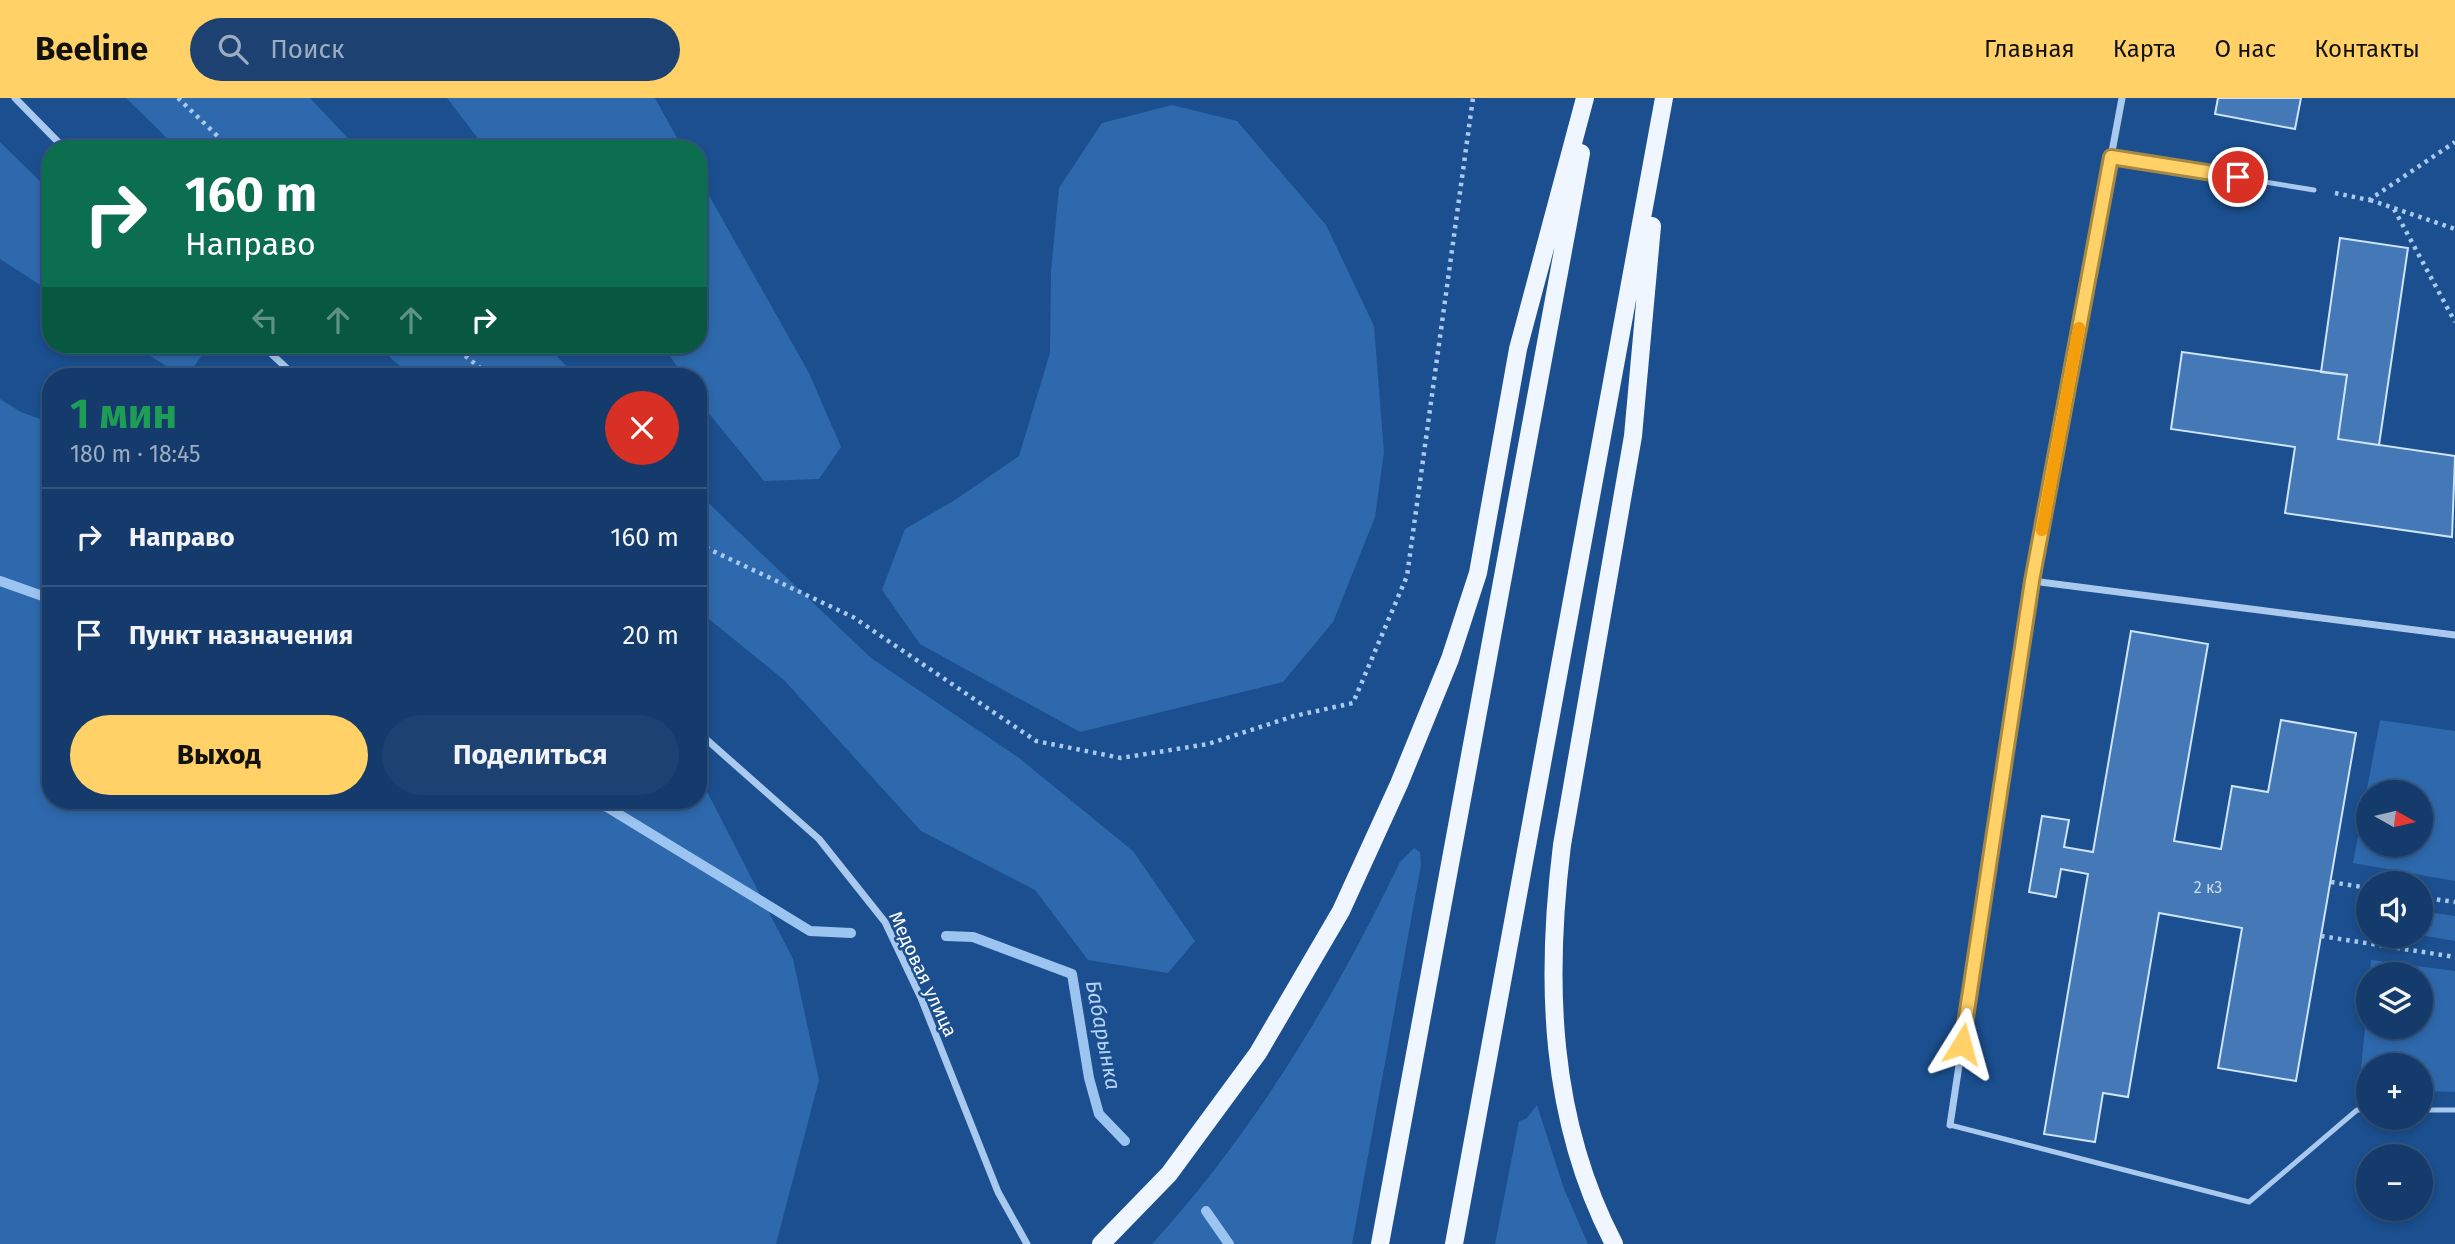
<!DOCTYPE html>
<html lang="ru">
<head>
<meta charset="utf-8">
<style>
	:root { --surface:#143b6b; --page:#1d4271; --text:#f1f3f6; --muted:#9dadc1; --line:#33557e; --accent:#ffd166 }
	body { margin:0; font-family:"Fira Sans",sans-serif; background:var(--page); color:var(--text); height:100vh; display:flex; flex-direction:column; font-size:26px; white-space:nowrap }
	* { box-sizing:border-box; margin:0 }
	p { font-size:23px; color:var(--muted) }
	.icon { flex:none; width:38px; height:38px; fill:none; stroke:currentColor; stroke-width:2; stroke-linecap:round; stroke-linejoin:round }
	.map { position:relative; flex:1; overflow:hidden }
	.drawer { position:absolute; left:42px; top:270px; width:665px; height:441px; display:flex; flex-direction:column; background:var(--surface); border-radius:28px; box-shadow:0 4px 10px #0003,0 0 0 2px var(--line) }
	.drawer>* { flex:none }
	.guide { position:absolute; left:42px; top:42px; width:665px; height:214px; border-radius:28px; box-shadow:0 4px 10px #0003,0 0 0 2px var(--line); background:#0b6e4f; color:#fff; overflow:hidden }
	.needle { width:46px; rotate:98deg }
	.controls { position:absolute; left:2356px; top:682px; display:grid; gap:14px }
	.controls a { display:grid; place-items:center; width:77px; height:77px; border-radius:50%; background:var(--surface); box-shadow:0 4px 10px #0003,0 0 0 2px var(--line); font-size:35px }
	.pin { position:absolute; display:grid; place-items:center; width:60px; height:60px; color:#fff; margin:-30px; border:4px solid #fff; border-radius:50%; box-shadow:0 2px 7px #0007 }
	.me { position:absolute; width:77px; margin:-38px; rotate:8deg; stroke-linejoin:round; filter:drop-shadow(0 0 5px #0008) }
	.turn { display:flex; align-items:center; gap:24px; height:147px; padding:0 28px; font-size:32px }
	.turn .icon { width:91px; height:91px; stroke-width:2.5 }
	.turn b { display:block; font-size:49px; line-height:60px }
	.lanes { display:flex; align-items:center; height:66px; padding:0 28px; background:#0003; justify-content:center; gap:35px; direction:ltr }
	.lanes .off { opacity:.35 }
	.round { display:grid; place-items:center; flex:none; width:74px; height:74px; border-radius:37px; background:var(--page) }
	.overview { display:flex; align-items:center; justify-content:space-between; height:119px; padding:0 28px }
	h1 { font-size:42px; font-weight:700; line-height:52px; color:#1e9e55 }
	.primary-button { display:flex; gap:14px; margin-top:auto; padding:14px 28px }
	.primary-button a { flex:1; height:80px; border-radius:42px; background:var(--accent); color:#111; font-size:28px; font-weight:700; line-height:80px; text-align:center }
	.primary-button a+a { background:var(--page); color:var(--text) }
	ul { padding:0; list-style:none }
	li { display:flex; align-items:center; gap:21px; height:98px; padding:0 28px; border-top:2px solid var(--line) }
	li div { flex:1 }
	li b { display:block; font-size:26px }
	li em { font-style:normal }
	header { display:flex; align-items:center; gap:42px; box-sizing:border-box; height:98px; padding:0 35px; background:var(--accent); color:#111 }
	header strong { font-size:33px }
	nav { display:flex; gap:38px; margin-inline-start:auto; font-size:24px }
	.search { width:490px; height:63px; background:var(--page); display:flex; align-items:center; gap:18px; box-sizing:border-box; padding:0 24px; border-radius:38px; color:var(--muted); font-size:26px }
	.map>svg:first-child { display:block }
</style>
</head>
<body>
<header>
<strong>Beeline</strong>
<div class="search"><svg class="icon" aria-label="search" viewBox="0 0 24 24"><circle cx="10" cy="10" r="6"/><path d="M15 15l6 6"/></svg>Поиск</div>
<nav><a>Главная</a><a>Карта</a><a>О нас</a><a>Контакты</a></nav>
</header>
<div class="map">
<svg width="2455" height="1146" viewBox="0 0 2455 1146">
	<rect width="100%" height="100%" fill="#1b4f8f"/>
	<!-- green -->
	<path fill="#2e69ad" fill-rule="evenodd" d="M126 0H310L358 51H178Z
		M447 0H655L683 51H486Z
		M1172 7 1237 23 1326 127 1374 228 1384 354 1375 419 1333 524 1283 584 1080 634 920 546 882 492 905 431 955 402 1019 358 1050 255 1051 173 1059 90 1102 25Z
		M0 44 51 94V194L0 161Z
		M698 78 809 275 841 349 819 381 764 383 698 302V278H683L663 247H698Z
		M133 247H205L208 249 187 278H182Z
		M376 247H546L576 278H411Z
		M0 301 21 314 51 325V702H698V676L793 861 819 982 776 1146H0Z
		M698 395 871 560 1019 660 1133 753 1195 843 1168 875 1088 862 1035 792 921 733 784 582 698 512Z
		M2380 622 2455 633V783L2353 765ZM2368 695H2420V747H2368Z
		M1414 750 1420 754 1421 767 1352 1146H1152C1255 1033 1334 901 1400 764Z
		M2420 813 2455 818V843L2420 837Z
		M2371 862 2455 873V994L2420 993V968H2368V991H2359L2368 899V929H2420V877H2370Z
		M1537 1007 1564 1091 1588 1146H1495L1519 1023 1526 1021Z"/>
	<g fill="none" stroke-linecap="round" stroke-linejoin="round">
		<!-- stream -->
		<path stroke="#9cc4f0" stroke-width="10" d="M0 483 51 501
			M585 702 607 709 810 833 851 835
			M946 838 973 839 1072 876 1089 980 1099 1016 1125 1043
			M1206 1113 1229 1146"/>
	</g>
	<!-- building -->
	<path fill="#4478b7" stroke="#cfe3fa" stroke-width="2" d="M2218 0H2301L2295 31 2215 16Z
		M2340 140 2408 150 2379 347 2338 341 2347 277 2321 274Z
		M2182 254 2347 277 2338 341 2455 358 2452 439 2285 415 2295 349 2171 331Z
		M2131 533 2208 546 2174 743 2221 751 2232 688 2268 694 2281 622 2356 635 2296 983 2218 970 2242 830 2159 815 2128 999 2103 995 2095 1044 2044 1036 2088 776 2061 771 2056 799 2029 794 2042 718 2069 722 2064 749 2093 754Z"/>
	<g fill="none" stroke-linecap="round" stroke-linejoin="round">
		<!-- path -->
		<path stroke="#a9c9ee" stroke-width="4.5" stroke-dasharray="3.5 5" stroke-linecap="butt" d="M178 0 231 51
			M2335 95 2369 102 2455 44
			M2370 102 2455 131
			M2394 111 2455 224
			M452 247 490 278
			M698 446 853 519 1036 643 1121 660 1208 646 1294 618 1353 605 1407 478 1473 0
			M2331 784 2368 790
			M2420 799 2455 804
			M2321 838 2455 859"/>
		<!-- service -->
		<path stroke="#a9c9ee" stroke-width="5" d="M2111 59 2314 92
			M2420 1012H2455
			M1950 1027 2249 1104 2357 1012H2368"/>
		<!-- minor -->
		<path stroke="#a9c9ee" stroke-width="7" d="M15 0 65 51
			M262 247 295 278
			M2032 483 2455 537
			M698 634 819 741 885 824 921 900 998 1094 1027 1146
			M1950 1027 2032 483 2122 0"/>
		<!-- primary -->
		<path stroke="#f0f6ff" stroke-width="18" d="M1101 1146 1169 1076 1258 955 1341 813 1399 686 1450 561 1478 475 1518 251 1585 0
			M1380 1146 1581 55
			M1454 1146 1664 0
			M1614 1146C1549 1021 1545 884 1562 747L1633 338 1652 128"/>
	</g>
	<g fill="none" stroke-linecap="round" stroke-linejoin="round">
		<defs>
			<path id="route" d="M1962 946 2032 483 2111 59 2238 79"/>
		</defs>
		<!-- route casing -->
		<use href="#route" stroke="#a68842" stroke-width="18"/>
		<!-- route -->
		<use href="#route" stroke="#ffd166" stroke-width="12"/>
		<!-- slow -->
		<path stroke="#f59e0b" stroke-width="12" d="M2042 432 2079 230"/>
	</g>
	<g text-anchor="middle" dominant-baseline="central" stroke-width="5" stroke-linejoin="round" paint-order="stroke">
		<!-- number labels -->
		<g font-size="16" fill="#d0dded">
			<text x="2208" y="789">2 к3</text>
		</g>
		<!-- street labels -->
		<g font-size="19" fill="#fff" stroke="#1b4f8f">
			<text transform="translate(923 876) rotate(65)">Медовая улица</text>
		</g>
		<!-- water labels -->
		<g font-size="21" font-style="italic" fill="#b5d3f5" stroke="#1b4f8f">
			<text transform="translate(1103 937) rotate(79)">Бабарынка</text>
		</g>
	</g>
</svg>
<div class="controls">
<a><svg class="needle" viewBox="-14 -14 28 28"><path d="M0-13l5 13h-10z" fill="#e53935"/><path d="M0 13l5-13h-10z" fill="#9dadc1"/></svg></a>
<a><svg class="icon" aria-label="sound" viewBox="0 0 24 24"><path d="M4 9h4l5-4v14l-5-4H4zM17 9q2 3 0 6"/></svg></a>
<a><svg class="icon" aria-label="layers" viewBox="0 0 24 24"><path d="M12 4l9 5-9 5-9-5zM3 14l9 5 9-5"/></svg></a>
<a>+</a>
<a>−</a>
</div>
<div class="pin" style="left:2238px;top:79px;background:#d93025"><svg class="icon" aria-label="arrive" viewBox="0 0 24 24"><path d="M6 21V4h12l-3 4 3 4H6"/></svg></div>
<svg class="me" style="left:1962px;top:946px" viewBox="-20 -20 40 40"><path d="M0-17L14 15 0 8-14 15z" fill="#ffd166" stroke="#fff" stroke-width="4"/></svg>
<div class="guide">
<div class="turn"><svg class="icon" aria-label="right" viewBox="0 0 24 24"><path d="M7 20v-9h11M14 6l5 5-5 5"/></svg><div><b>160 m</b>Направо</div></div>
<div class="lanes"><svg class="icon off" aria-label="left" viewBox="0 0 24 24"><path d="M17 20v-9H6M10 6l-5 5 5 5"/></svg><svg class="icon off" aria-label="ahead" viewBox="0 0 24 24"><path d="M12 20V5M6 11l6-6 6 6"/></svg><svg class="icon off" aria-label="ahead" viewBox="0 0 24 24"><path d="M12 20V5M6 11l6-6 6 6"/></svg><svg class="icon" aria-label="right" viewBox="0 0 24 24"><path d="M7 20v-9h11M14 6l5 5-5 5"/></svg></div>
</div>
<section class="drawer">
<div class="overview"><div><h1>1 мин</h1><p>180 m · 18:45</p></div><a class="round" style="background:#d93025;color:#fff"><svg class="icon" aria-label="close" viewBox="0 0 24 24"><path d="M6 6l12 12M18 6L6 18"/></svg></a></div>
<ul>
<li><svg class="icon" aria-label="right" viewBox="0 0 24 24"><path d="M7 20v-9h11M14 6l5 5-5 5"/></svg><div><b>Направо</b></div><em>160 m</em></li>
<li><svg class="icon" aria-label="arrive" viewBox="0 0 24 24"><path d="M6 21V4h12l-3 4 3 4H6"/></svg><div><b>Пункт назначения</b></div><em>20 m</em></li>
</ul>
<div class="primary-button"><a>Выход</a><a>Поделиться</a></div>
</section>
</div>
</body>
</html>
